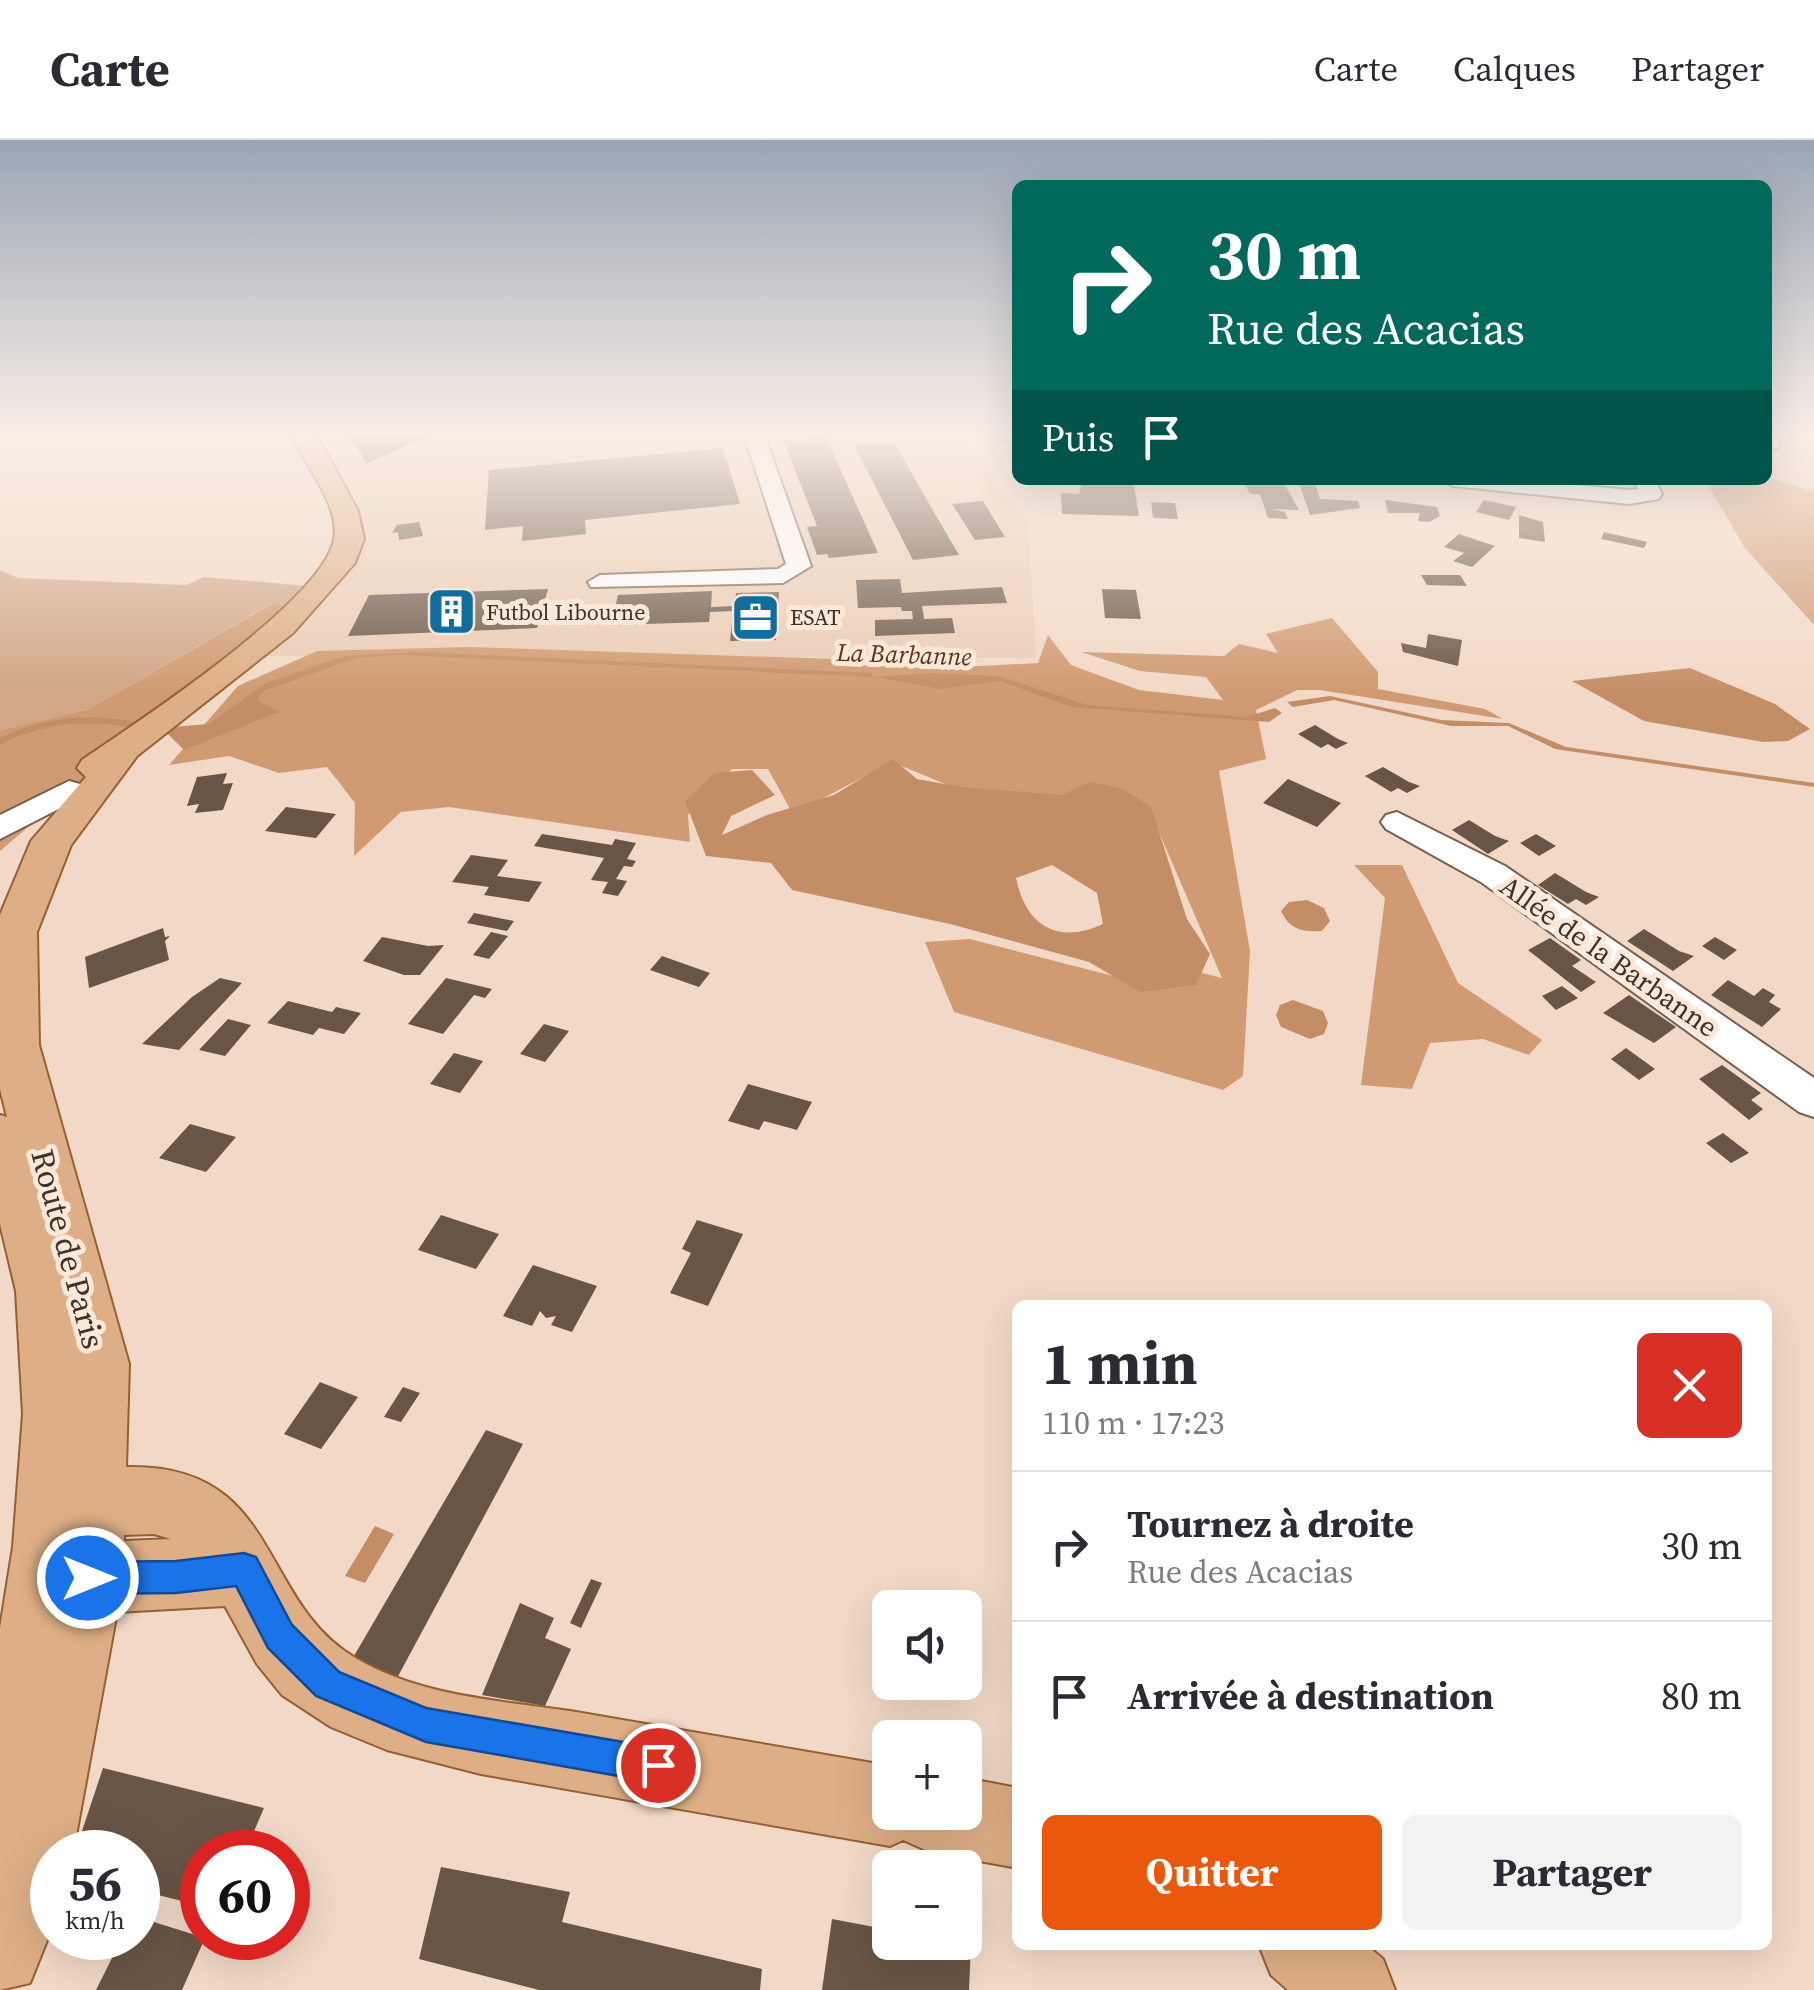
<!DOCTYPE html>
<html lang="fr">
<head>
<meta charset="utf-8">
<style>
	:root { --surface:#fff; --page:#f2f2f3; --text:#2b2b33; --muted:#7c7c81; --line:#e1e1e2; --accent:#ea580c }
	body { margin:0; font-family:"Source Serif 4",serif; background:var(--page); color:var(--text); height:100vh; display:flex; flex-direction:column; font-size:38px; white-space:nowrap }
	* { box-sizing:border-box; margin:0 }
	p { font-size:32px; color:var(--muted) }
	.icon { flex:none; width:55px; height:55px; fill:none; stroke:currentColor; stroke-width:2; stroke-linecap:round; stroke-linejoin:round }
	.map { position:relative; flex:1; overflow:hidden }
	.details { position:absolute; left:1012px; top:1160px; width:760px; height:650px; display:flex; flex-direction:column; background:var(--surface); border-radius:15px; box-shadow:0 10px 40px #0002 }
	.details>* { flex:none }
	.banner { position:absolute; left:1012px; top:40px; width:760px; height:305px; border-radius:15px; box-shadow:0 10px 40px #0002; background:#00695c; color:#fff; overflow:hidden }
	.controls { position:absolute; left:872px; top:1450px; display:grid; gap:20px }
	.controls a { display:grid; place-items:center; width:110px; height:110px; border-radius:15px; background:var(--surface); box-shadow:0 10px 40px #0002; font-size:50px }
	.speed { position:absolute; left:30px; top:1690px; display:flex; gap:20px; font-size:50px; font-weight:700; text-align:center }
	.speed>* { display:grid; place-content:center; width:130px; height:130px; border-radius:50%; background:var(--surface); box-shadow:0 10px 40px #0002; line-height:1 }
	.speed small { font-size:25px; font-weight:400 }
	.speed .limit { border:15px solid #d22; background:#fff; color:#111 }
	.pin { position:absolute; display:grid; place-items:center; width:85px; height:85px; color:#fff; margin:-42px; border:5px solid #fff; border-radius:50%; box-shadow:0 2px 10px #0007 }
	.me { position:absolute; width:110px; margin:-55px; rotate:90deg; stroke-linejoin:round; filter:drop-shadow(0 0 8px #0008) }
	.turn { display:flex; align-items:center; gap:35px; height:210px; padding:0 30px; font-size:45px }
	.turn .icon { width:130px; height:130px; stroke-width:2.5 }
	.turn b { display:block; font-size:70px; line-height:85px }
	.then { display:flex; align-items:center; height:95px; padding:0 30px; background:#0003; gap:20px; font-size:38px }
	.round { display:grid; place-items:center; flex:none; width:105px; height:105px; border-radius:15px; background:var(--page) }
	.overview { display:flex; align-items:center; justify-content:space-between; height:170px; padding:0 30px }
	h1 { font-size:60px; font-weight:700; line-height:75px }
	.primary-button { display:flex; gap:20px; margin-top:auto; padding:20px 30px }
	.primary-button a { flex:1; height:115px; border-radius:15px; background:var(--accent); color:#fff; font-size:40px; font-weight:700; line-height:115px; text-align:center }
	.primary-button a+a { background:var(--page); color:var(--text) }
	ul { padding:0; list-style:none }
	li { display:flex; align-items:center; gap:30px; height:150px; padding:0 30px; border-top:2px solid var(--line) }
	li div { flex:1 }
	li b { display:block; font-size:38px }
	li em { font-style:normal }
	header { display:flex; align-items:center; gap:60px; box-sizing:border-box; height:140px; padding:0 50px; background:var(--surface); border-bottom:2px solid var(--line) }
	header strong { font-size:48px }
	nav { display:flex; gap:55px; margin-inline-start:auto; font-size:35px }
	.map>svg:first-child { display:block }
</style>
</head>
<body>
<header>
<strong>Carte</strong>
<nav><a>Carte</a><a>Calques</a><a>Partager</a></nav>
</header>
<div class="map">
<svg width="1814" height="1850" viewBox="0 0 1814 1850">
	<rect width="100%" height="100%" fill="#f2d9c7"/>
	<!-- built -->
	<path fill="#ebcdb6" d="M305 294H955L1028 379 1036 518 263 516 343 439 350 390Z
		M1768 294H1814V352L1768 337Z"/>
	<!-- green -->
	<path fill="#d1a787" d="M0 430 18 438 187 445 204 437 307 446 289 466 272 463 89 569 0 590Z"/>
	<!-- forest -->
	<path fill="#d09b72" d="M1768 337 1814 352V485L1745 408 1705 340Z
		M273 463 289 466 0 711V590L89 569Z
		M1332 478 1378 532V549L1485 569 1503 579 1320 550H1297L1256 570 1266 619 1219 631 1250 811 1243 936 1223 950 954 872 925 802 970 799 1121 838 1150 820 1222 838 1158 690 991 663 892 622 793 674 768 629H732L688 675 690 702 449 667 401 672 354 716 355 663 327 627 279 633 229 616 169 625 238 546 317 511 469 507 897 521 921 529 1038 523 1048 495 1071 525 1139 550 1223 560 1206 537 1140 531 1081 512 1224 516 1239 504 1278 513 1266 494Z
		M1354 725H1402L1458 843 1542 900 1529 915 1483 899 1430 903 1412 949 1361 945 1385 758Z"/>
	<!-- water -->
	<path fill="#c38e66" fill-rule="evenodd" d="M416 512 872 533V537L398 515 356 518 263 551 257 560 279 572 184 610 166 592 172 587 209 584 266 543 345 516Z
		M1690 528 1775 564 1810 589 1788 601 1763 602 1644 581 1572 541Z
		M933 533 998 536 1087 565 1246 577 1275 568 1282 573 1269 582 1072 567 999 541 941 549 874 537Z
		M1330 556 1441 580 1509 583 1566 607 1814 643V647L1555 609 1508 586H1451L1334 560 1293 567 1287 562Z
		M893 619 917 639 961 647 1062 655 1090 642 1123 649 1151 667 1187 779 1210 814 1196 845 1140 852 1089 822 950 784 792 750 771 723 706 716 685 661 714 633 752 630 775 655 731 676 722 695 767 675 834 655ZM1052 725 1097 753 1103 784C1057 805 1026 786 1016 738Z
		M1307 760 1324 768 1330 781 1322 791C1302 792 1290 790 1281 771L1289 762Z
		M1293 860 1323 871 1328 883 1324 894 1310 899 1281 887 1276 875 1280 865Z
		M375 1386 394 1394 365 1443 345 1436Z"/>
	<g fill="none" stroke-linecap="round" stroke-linejoin="round">
		<!-- stream -->
		<path stroke="#c38e66" stroke-width="6" d="M0 601C48 578 90 576 141 586"/>
	</g>
	<!-- building -->
	<path fill="#695545" d="M348 294H434L367 323Z
		M825 295 878 413 829 418 827 414 817 415 807 387 817 386 783 300H812L810 296Z
		M894 302 932 369 959 415 913 420 854 305Z
		M723 308 740 364 585 380 586 394 522 401 523 386 485 390 489 330Z
		M1082 340H1133L1139 376 1062 374 1061 353 1079 354Z
		M1243 340H1290L1293 345H1285L1299 370 1271 369 1285 372 1288 379 1268 378 1260 354H1250Z
		M1298 340H1314L1320 359 1358 361 1360 368 1310 375Z
		M1385 360 1437 367 1440 376 1429 382 1418 381 1420 373H1388Z
		M1484 360 1516 367 1509 380 1476 372Z
		M983 361 1005 397 975 400 952 364Z
		M1151 362 1175 363 1178 379 1153 378Z
		M1519 375 1543 382 1545 402 1519 398Z
		M419 382 423 396 399 400 398 392 392 393 397 385Z
		M1604 392 1639 400 1647 402 1644 408 1601 399Z
		M1459 394 1495 406 1472 427 1453 421 1464 413 1444 407Z
		M1421 435H1460L1467 446 1427 445Z
		M900 439 902 453 1002 447 1007 463 922 466 924 479 952 478 955 493 875 496V480L913 479 912 471H902L901 467 858 468 856 440Z
		M548 449 537 488 348 496 369 455Z
		M1102 449 1136 450 1141 479 1105 478Z
		M712 451 711 467 734 466 736 453 779 452 776 500 730 501 733 471 710 472 709 482 611 485 618 455Z
		M1428 494 1462 500 1458 526 1403 512 1401 503 1426 508Z
		M1315 585 1338 599 1348 603 1336 609 1328 604 1321 608 1298 594Z
		M1383 627 1409 642 1420 646 1407 653 1398 648 1391 652 1365 636Z
		M227 633 223 644 233 643 223 670 195 673 199 664 187 666 197 637Z
		M1288 639 1341 663 1317 687 1263 663Z
		M286 667 336 674 316 698 265 691Z
		M1469 680 1495 696 1509 701 1488 714 1452 690Z
		M542 694 612 705 615 699 636 703 627 719 636 721 632 727 624 726 616 739 627 741 618 756 602 753 608 742 591 740 604 718 534 706Z
		M1536 694 1556 706 1539 716 1520 703Z
		M471 715 508 720 497 736 542 742 529 762 484 755 489 747 452 742Z
		M1555 733 1586 752 1599 757 1586 765 1576 759 1568 764 1538 745Z
		M474 773 514 781 507 791 467 783Z
		M163 788 165 797 170 796 165 801 169 820 89 848 85 817Z
		M1644 789 1679 811 1694 816 1673 831 1627 801Z
		M491 792 508 796 489 819 473 815Z
		M382 797 428 806 444 805 420 835H404L363 821Z
		M1715 797 1737 810 1724 820 1702 806Z
		M1550 798 1581 820 1572 826 1596 842 1581 852 1528 810Z
		M662 816 696 828 710 833 699 847 650 830Z
		M220 838 242 843 179 910 142 904 192 857Z
		M446 838 492 849 485 858 474 855 443 894 408 884Z
		M1728 840 1754 856 1763 848 1775 855 1769 862 1781 869 1762 887 1711 855Z
		M1562 846 1578 858 1556 870 1542 856Z
		M1629 855 1676 887 1654 903 1603 873Z
		M288 861 332 872 336 867 361 873 344 894 319 888 313 895 267 883Z
		M228 879 251 885 225 916 199 910Z
		M544 884 569 891 545 922 520 914Z
		M1626 908 1655 929 1639 940 1611 919Z
		M454 913 483 921 460 953 430 944Z
		M1722 925 1761 953 1751 960 1763 969 1749 980 1699 939Z
		M748 944 812 962 797 990 764 981 759 990 728 981Z
		M190 984 236 997 206 1032 159 1018Z
		M1723 993 1749 1013 1731 1023 1706 1003Z
		M441 1075 499 1094 476 1129 418 1110Z
		M697 1080 743 1094 708 1166 670 1153 691 1113 682 1109Z
		M533 1125 597 1146 572 1192 551 1185 556 1176 546 1178 540 1171 532 1186 503 1176Z
		M320 1242 358 1257 321 1309 284 1294Z
		M403 1247 420 1253 401 1282 384 1277Z
		M486 1290 523 1304 396 1540 351 1521Z
		M591 1439 602 1443 581 1488 570 1483Z
		M520 1463 554 1478 545 1498 571 1509 545 1566 482 1555Z
		M103 1628 264 1668 245 1712H202V1766L138 1750V1712H75Z
		M441 1727 570 1752 562 1782 762 1829 760 1850H539L419 1819Z
		M138 1777 205 1798 182 1850H96L122 1798H138Z
		M832 1779 890 1790V1802L971 1805 969 1850H822Z"/>
	<g fill="none" stroke-linecap="round" stroke-linejoin="round">
		<defs>
			<path id="minor" d="M744 294H764L811 426 783 443 591 447 588 442 600 435 778 429 786 424Z
				M987 294H1018V302L990 298Z
				M1768 294H1780L1779 308 1768 309Z
				M1442 340H1520L1629 350 1638 349 1633 340H1655L1662 354 1659 359 1629 364 1453 346Z
				M69 641 80 644 85 651 80 658 0 699V675Z
				M1397 672 1505 726 1814 938V977L1799 972 1481 742 1386 689 1381 682 1386 675Z"/>
			<path id="major" d="M291 294H316L358 371 364 399 355 423 293 493 137 616 71 705 37 792 39 905 129 1224 126 1327C282 1323 257 1462 357 1519 422 1557 504 1561 576 1572 681 1590 786 1608 890 1626V1672H965V1638L1018 1648V1728L930 1712 903 1700 890 1706 481 1634 387 1610 331 1587 282 1555 257 1524 225 1466 117 1472 73 1712H52V1788L30 1843 0 1850V1488L13 1407 23 1274 16 1151 0 1084V975L7 977 0 949V775L31 701 86 637 77 628 82 620C136 583 324 460 334 399 340 364 304 324 291 294ZM154 1394 171 1399 124 1401V1395Z
				M1259 1805H1366L1383 1819 1395 1850H1288L1271 1835Z"/>
		</defs>
		<!-- minor casing -->
		<use href="#minor" stroke="#756050" stroke-width="4"/>
		<!-- major casing -->
		<use href="#major" stroke="#976032" stroke-width="4"/>
		<!-- minor -->
		<use href="#minor" fill="#fff" fill-rule="evenodd"/>
		<!-- major -->
		<use href="#major" fill="#deaf86" fill-rule="evenodd"/>
	</g>
	<!-- sky -->
	<linearGradient id="sky" x2="0" y2="1"><stop stop-color="#99a5b4"/><stop offset="0.53" stop-color="#f9eee6"/><stop offset="1" stop-color="#f9eee6" stop-opacity="0"/></linearGradient>
	<rect width="1814" height="553" fill="url(#sky)"/>
	<!-- route -->
	<path fill="#1a73e8" stroke="#114b97" stroke-width="2.5" d="M244 1413 256 1417 292 1485 339 1532 426 1568 658 1608 670 1613 675 1625 670 1638 658 1643 426 1602 316 1556 268 1508 236 1446 176 1453 88 1454 76 1449 72 1438 76 1426 88 1422 176 1421Z"/>
	<!-- icons -->
	<defs>
		<symbol id="building-square" viewBox="-11 -11 22 22"><rect x="-9" y="-9" width="18" height="18" rx="4" fill="#106d9c" stroke="#fbe8d9"/><path d="M-4-6H4V6H1V3H-1V6H-4ZM-2.5-4.3h1.7v1.8h-1.7ZM.8-4.3h1.7v1.8H.8ZM-2.5-1h1.7V.8h-1.7ZM.8-1h1.7V.8H.8Z" fill="#fff"/></symbol>
		<symbol id="office-square" viewBox="-11 -11 22 22"><rect x="-9" y="-9" width="18" height="18" rx="4" fill="#106d9c" stroke="#fbe8d9"/><path d="M-6-3h4V-5.5h4V-3h4V5H-6ZM-1-4.5V-3h2v-1.5ZM-6 0V1H6V0Z" fill="#fff"/></symbol>
	</defs>
	<g fill-rule="evenodd">
		<use href="#building-square" x="424" y="444" width="55" height="55"/>
		<use href="#office-square" x="728" y="450" width="55" height="55"/>
	</g>
	<g text-anchor="middle" dominant-baseline="central" stroke-width="10" stroke-linejoin="round" paint-order="stroke">
		<!-- far-poi labels -->
		<g font-size="22" fill="#3c332c" stroke="#fbe8d9" text-anchor="start">
			<text x="486" y="472">Futbol Libourne</text>
			<text x="790" y="477">ESAT</text>
		</g>
		<!-- far-water labels -->
		<g font-size="25" font-style="italic" fill="#593516" stroke="#fbe8d9">
			<text transform="translate(904 514) rotate(2)">La Barbanne</text>
		</g>
		<!-- street labels -->
		<g font-size="28" fill="#3c332c" stroke="#fbe8d9">
			<text transform="translate(1609 816) rotate(35)">Allée de la Barbanne</text>
		</g>
		<!-- near-street labels -->
		<g font-size="32" fill="#3c332c" stroke="#fbe8d9">
			<text transform="translate(68 1109) rotate(75)">Route de Paris</text>
		</g>
	</g>
</svg>
<div class="controls">
<a><svg class="icon" aria-label="sound" viewBox="0 0 24 24"><path d="M4 9h4l5-4v14l-5-4H4zM17 9q2 3 0 6"/></svg></a>
<a>+</a>
<a>−</a>
</div>
<div class="speed"><div>56<small>km/h</small></div><div class="limit">60</div></div>
<div class="pin" style="left:658px;top:1625px;background:#d93025"><svg class="icon" aria-label="arrive" viewBox="0 0 24 24"><path d="M6 21V4h12l-3 4 3 4H6"/></svg></div>
<svg class="me" style="left:88px;top:1438px" viewBox="-20 -20 40 40"><circle r="17" fill="#1a73e8" stroke="#fff" stroke-width="3"/><path d="M0-11L8 9 0 5-8 9z" fill="#fff"/></svg>
<div class="banner">
<div class="turn"><svg class="icon" aria-label="right" viewBox="0 0 24 24"><path d="M7 20v-9h11M14 6l5 5-5 5"/></svg><div><b>30 m</b>Rue des Acacias</div></div>
<div class="then">Puis<svg class="icon" aria-label="arrive" viewBox="0 0 24 24"><path d="M6 21V4h12l-3 4 3 4H6"/></svg></div>
</div>
<section class="details">
<div class="overview"><div><h1>1 min</h1><p>110 m · 17:23</p></div><a class="round" style="background:#d93025;color:#fff"><svg class="icon" aria-label="close" viewBox="0 0 24 24"><path d="M6 6l12 12M18 6L6 18"/></svg></a></div>
<ul>
<li><svg class="icon" aria-label="right" viewBox="0 0 24 24"><path d="M7 20v-9h11M14 6l5 5-5 5"/></svg><div><b>Tournez à droite</b><p>Rue des Acacias</p></div><em>30 m</em></li>
<li><svg class="icon" aria-label="arrive" viewBox="0 0 24 24"><path d="M6 21V4h12l-3 4 3 4H6"/></svg><div><b>Arrivée à destination</b></div><em>80 m</em></li>
</ul>
<div class="primary-button"><a>Quitter</a><a>Partager</a></div>
</section>
</div>
</body>
</html>
